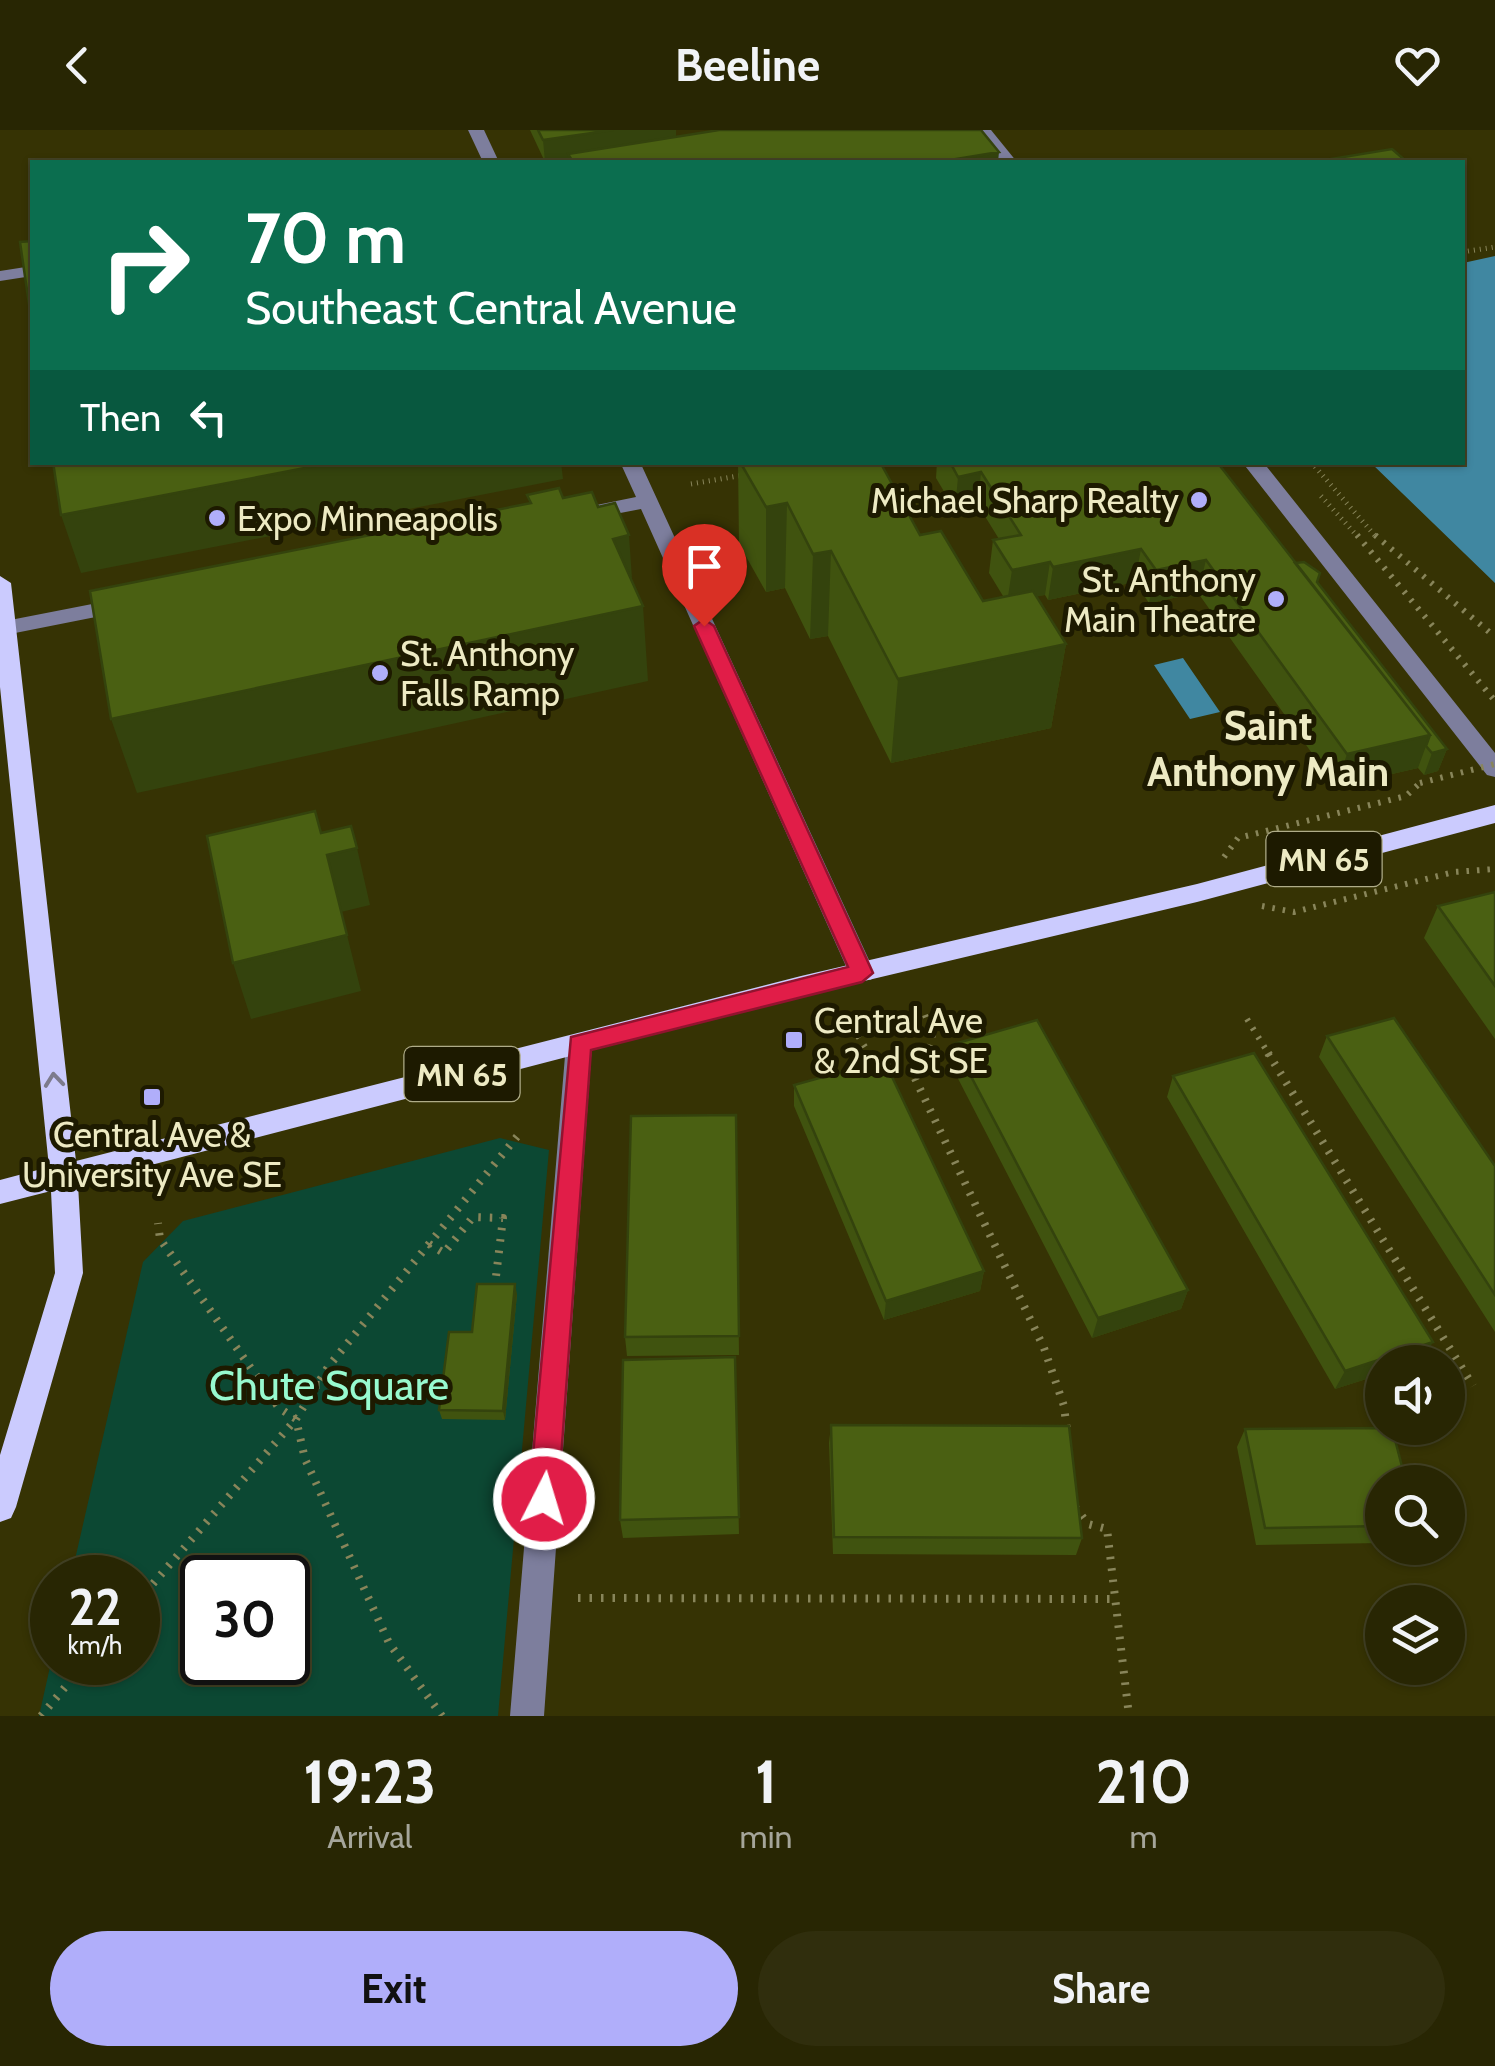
<!DOCTYPE html>
<html lang="en">
<head>
<meta charset="utf-8">
<style>
	:root { --surface:#282603; --page:#302e0d; --text:#f1f3f6; --muted:#a5a59a; --line:#444325; --accent:#b0aefa }
	body { margin:0; font-family:Cabin,sans-serif; background:var(--page); color:var(--text); height:100vh; display:flex; flex-direction:column; font-size:38px; white-space:nowrap }
	* { box-sizing:border-box; margin:0 }
	p { font-size:32px; color:var(--muted) }
	.icon { flex:none; width:55px; height:55px; fill:none; stroke:currentColor; stroke-width:2; stroke-linecap:round; stroke-linejoin:round }
	.map { position:relative; height:1586px; overflow:hidden }
	.panel { display:flex; flex-direction:column; background:var(--surface); flex:1 }
	.panel>* { flex:none }
	.hud { position:absolute; left:30px; top:30px; width:1435px; height:305px; border-radius:0px; box-shadow:0 2px 8px #0004,0 0 0 2px var(--line); background:#0b6e4f; color:#fff; overflow:hidden }
	.controls { position:absolute; left:1365px; top:1215px; display:grid; gap:20px }
	.controls a { display:grid; place-items:center; width:100px; height:100px; border-radius:50%; background:var(--surface); box-shadow:0 2px 8px #0004,0 0 0 2px var(--line); font-size:50px }
	.speed { position:absolute; left:30px; top:1425px; display:flex; gap:20px; font-size:50px; font-weight:700; text-align:center }
	.speed>* { display:grid; place-content:center; width:130px; height:130px; border-radius:50%; background:var(--surface); box-shadow:0 2px 8px #0004,0 0 0 2px var(--line); line-height:1 }
	.speed small { font-size:25px; font-weight:400 }
	.speed .limit { border:5px solid #111; border-radius:15px; background:#fff; color:#111 }
	.pin { position:absolute; display:grid; place-items:center; width:85px; height:85px; color:#fff; margin:-102px -42px; border-radius:50% 50% 50% 0; rotate:-45deg; box-shadow:0 0 10px #0007 }
	.pin .icon { rotate:45deg }
	.me { position:absolute; width:110px; margin:-55px; rotate:5deg; stroke-linejoin:round; filter:drop-shadow(0 0 8px #0008) }
	.turn { display:flex; align-items:center; gap:35px; height:210px; padding:0 50px; font-size:45px }
	.turn .icon { width:130px; height:130px; stroke-width:2.5 }
	.turn b { display:block; font-size:70px; line-height:85px }
	.then { display:flex; align-items:center; height:95px; padding:0 50px; background:#0003; gap:20px; font-size:38px }
	.eta { display:flex; justify-content:space-evenly; align-items:center; height:170px; text-align:center }
	.eta b { font-size:60px; font-weight:700; line-height:70px }
	.primary-button { display:flex; gap:20px; margin-top:auto; padding:20px 50px }
	.primary-button a { flex:1; height:115px; border-radius:60px; background:var(--accent); color:#111; font-size:40px; font-weight:700; line-height:115px; text-align:center }
	.primary-button a+a { background:var(--page); color:var(--text) }
	header { display:flex; justify-content:space-between; align-items:center; height:130px; padding:0 50px; background:var(--surface); font-size:45px; font-weight:700 }
	.map>svg:first-child { display:block }
</style>
</head>
<body>
<header><svg class="icon" aria-label="back" viewBox="0 0 24 24"><path d="M15 5l-7 7 7 7"/></svg>Beeline<svg class="icon" aria-label="heart" viewBox="0 0 24 24"><path d="M12 20l-8-8c-3-5 5-10 8-4 3-6 11-1 8 4z"/></svg></header>
<div class="map">
<svg width="1495" height="1586" viewBox="0 0 1495 1586">
	<rect width="100%" height="100%" fill="#363304"/>
	<!-- green -->
	<path fill="#0c4833" fill-rule="evenodd" d="M500 1008 549 1020 498 1586H39L52 1528V1532H138V1448L71 1447 143 1132 183 1091ZM202 1448H288V1532H202Z"/>
	<!-- water -->
	<path fill="#4087a1" d="M1495 126V453L1371 333 1462 332 1463 133Z
		M1183 528 1220 582 1190 589 1154 535Z"/>
	<g fill="none" stroke-linecap="round" stroke-linejoin="round">
		<!-- path-far2 -->
		<path stroke="#88855a" stroke-width="5" stroke-dasharray="1 5" stroke-linecap="butt" d="M1462 122 1495 117
			M1311 332 1377 408
			M691 354 744 345
			M1321 366 1359 408"/>
		<!-- path-far1 -->
		<path stroke="#88855a" stroke-width="6" stroke-dasharray="2.5 8" stroke-linecap="butt" d="M1357 405 1495 571
			M1375 405 1495 507
			M1224 727 1238 708 1406 666 1420 653
			M1262 776 1294 782 1454 742 1495 739
			M925 885 933 905 927 926
			M1247 889 1270 926
			M858 906 871 926"/>
		<!-- path -->
		<path stroke="#88855a" stroke-width="8" stroke-dasharray="2.5 9" stroke-linecap="butt" d="M869 923C889 943 909 938 930 923
			M1268 923 1473 1256
			M910 938 1044 1218 1064 1276 1067 1301
			M429 1114 444 1123 473 1087 503 1088 494 1163
			M317 1255 446 1256
			M1075 1377 1088 1394 1107 1399 1129 1586
			M578 1468 1116 1469
			M138 1471 296 1289 279 1278 160 1109 158 1093
			M41 1586 86 1532
			M442 1586 389 1513 305 1329 296 1289 328 1237 520 1003"/>
		<!-- minor -->
		<path fill="#7d7e9d" fill-rule="evenodd" d="M468 0H484L499 32H483Z
			M974 0H991L1017 32H1001Z
			M32 136V146L0 151V141Z
			M620 332H640L875 843 871 850H853L849 843 641 379 584 390 574 384 577 379 636 367Z
			M1242 332H1263L1495 623V647L1487 645Z
			M128 467 136 469 139 474 136 479 0 506V492Z
			M579 903 588 906 592 914 544 1586H510L566 914 570 906Z"/>
		<!-- major -->
		<path fill="#cbcbfe" fill-rule="evenodd" d="M0 446 11 453 76 1031 801 846 1197 754 1495 675V693L1197 772 801 866 78 1054 83 1143 16 1377 11 1388 0 1392V1325L55 1143 51 1061 0 1074V1050L49 1037 0 557Z"/>
		<!-- path-bridge -->
		<path stroke="#88855a" stroke-width="6" stroke-dasharray="2.5 8" stroke-linecap="butt" d="M1420 653 1495 634"/>
	</g>
	<!-- wall -->
	<path fill="#40530f" d="M530 0H676V7L998 32H569V28L545 32Z
		M738 332H880L920 405 983 471 1003 466 989 443 993 410 999 409 978 375 955 380 936 348 937 332H1217L1295 433 1317 452 1447 619 1438 641 1424 645 1418 638 1336 657 1198 463 1149 473 1135 452 1048 470 1045 465 1036 466 1066 514 1051 598 891 633 828 506 810 509 785 458 766 462 739 414Z
		M1495 762V909L1424 808 1438 776Z
		M1327 906 1495 1036V1202L1319 927Z
		M954 914 1188 1160 1181 1179 1092 1208 951 935Z
		M1173 946 1422 1231 1418 1232H1382V1244L1335 1259 1167 967Z
		M794 955 984 1141 980 1161 884 1190 794 976Z
		M736 985 739 1225 627 1226 625 1207Z
		M517 1164 505 1290 442 1289 439 1280 472 1202Z
		M735 1227 739 1404 623 1408 620 1390Z
		M831 1295 1082 1408 1076 1425 833 1424 829 1313Z
		M1245 1299 1382 1352V1413L1256 1415 1237 1317Z"/>
	<!-- shaded-wall -->
	<path fill="#34430d" d="M613 0H676V12L568 24 569 28 545 32 543 10Z
		M999 22 998 32H938Z
		M336 332H561L563 349 81 443 61 385Z
		M981 342 978 375 955 380 958 347Z
		M787 373 785 458 766 462V377Z
		M629 405 634 478 643 476 648 551 137 663 111 589 613 409Z
		M1141 419 1135 452 1048 470 1053 437Z
		M831 421 828 506 810 509 813 424Z
		M1206 430 1198 463 1149 473 1156 440Z
		M1050 432 1045 465 1007 473 1012 440Z
		M1066 514 1051 598 891 633 898 549Z
		M1430 605 1418 638 1336 657 1347 624Z
		M1447 619 1438 641 1424 645 1432 623Z
		M357 718 370 775 341 782 327 725Z
		M347 805 361 861 251 889 233 833Z
		M984 1141 980 1161 884 1190 886 1171Z
		M515 1154 517 1164 505 1290 503 1281Z
		M1188 1160 1181 1179 1092 1208 1098 1188Z
		M1433 1212 1422 1231 1418 1232H1382V1244L1335 1259 1345 1241Z"/>
	<!-- building -->
	<path fill="#4a6012" stroke="#34430d" stroke-width="2.5" d="M538 0H613L543 10Z
		M719 0H981L999 22 938 32H573L568 24Z
		M1392 19 1407 32H1313Z
		M32 111V195L20 112Z
		M53 332H336L61 385Z
		M740 332H880L920 405 941 401 983 471 1033 461 1066 514 898 549 831 421 813 424 787 373 766 377Z
		M950 332H1217L1430 605 1347 624 1206 430 1156 440 1141 419 1053 437 1050 432 1012 440 993 410 1021 405 981 342 958 347Z
		M559 358 563 368 592 362 598 377 615 373 629 405 613 409 643 476 111 589 90 461 531 373 527 365Z
		M1304 432 1320 443 1317 452 1447 619 1432 623 1426 616 1430 605 1295 433Z
		M315 681 321 703 351 696 357 718 327 725 347 805 233 833 207 706Z
		M1495 762V856L1438 776Z
		M1394 888 1495 1036V1165L1327 906Z
		M1037 890 1188 1160 1098 1188 954 914Z
		M1254 923 1433 1212 1345 1241 1173 946Z
		M884 930 984 1141 886 1171 794 955Z
		M736 985 739 1206 625 1207 631 986Z
		M477 1154H515L503 1281 439 1280 449 1202H472Z
		M735 1227 739 1387 620 1390 623 1230Z
		M831 1295 1069 1296 1082 1408 834 1407Z
		M1392 1298 1406 1352H1382V1396L1265 1398 1245 1299Z"/>
	<!-- one-way arrows -->
	<defs><path id="oneway-chevron" d="M-2-3.5L2.5 0L-2 3.5" fill="none" stroke-width="1.6" stroke-linecap="round" stroke-linejoin="round" transform="scale(2.5)"/></defs>
	<use stroke="#7d7b8c" href="#oneway-chevron" transform="translate(54 950) rotate(-96)"/>
	<!-- route -->
	<path fill="#e11d48" stroke="#92132f" stroke-width="2.5" d="M704 489 714 496 873 843 862 852 591 920 558 1369 554 1379 544 1383 533 1379 529 1369 571 907 848 837 694 496Z"/>
	<!-- markers -->
	<g fill="#b0aefa" stroke="#1d1a00" stroke-width="4">
		<circle cx="1199" cy="370" r="10"/>
		<circle cx="217" cy="388" r="10"/>
		<circle cx="1276" cy="469" r="10"/>
		<circle cx="380" cy="543" r="10"/>
		<rect x="784" y="900" width="20" height="20" rx="5"/>
		<rect x="142" y="957" width="20" height="20" rx="5"/>
	</g>
	<g text-anchor="middle" dominant-baseline="central" stroke-width="10" stroke-linejoin="round" paint-order="stroke">
		<!-- shield labels -->
		<g fill="#1d1a00" stroke="#afac88" stroke-width="2.5">
			<rect x="1266.5" y="702" width="115" height="54" rx="8"/>
			<rect x="404.5" y="917" width="115" height="54" rx="8"/>
		</g>
		<g font-size="32" font-weight="bold" fill="#edeac3">
			<text x="1324" y="729">MN 65</text>
			<text x="462" y="944">MN 65</text>
		</g>
		<!-- poi labels -->
		<g font-size="35" fill="#edeac3" stroke="#1d1a00" text-anchor="start">
			<text x="1179" y="370" text-anchor="end">Michael Sharp Realty</text>
			<text x="237" y="388">Expo Minneapolis</text>
			<text x="1256" y="449" text-anchor="end">St. Anthony<tspan x="1256" dy="40">Main Theatre</tspan></text>
			<text x="400" y="523">St. Anthony<tspan x="400" dy="40">Falls Ramp</tspan></text>
			<text x="814" y="890">Central Ave<tspan x="814" dy="40">&amp; 2nd St SE</tspan></text>
			<text x="152" y="1004" text-anchor="middle">Central Ave &amp;<tspan x="152" dy="40">University Ave SE</tspan></text>
		</g>
		<!-- quarter labels -->
		<g font-size="40" font-weight="bold" fill="#edeac3" stroke="#1d1a00">
			<text x="1268" y="595">Saint<tspan x="1268" dy="46">Anthony Main</tspan></text>
		</g>
		<!-- near-park labels -->
		<g font-size="42" fill="#97facf" stroke="#1d1a00">
			<text x="329" y="1255">Chute Square</text>
		</g>
	</g>
</svg>
<div class="controls">
<a><svg class="icon" aria-label="sound" viewBox="0 0 24 24"><path d="M4 9h4l5-4v14l-5-4H4zM17 9q2 3 0 6"/></svg></a>
<a><svg class="icon" aria-label="search" viewBox="0 0 24 24"><circle cx="10" cy="10" r="6"/><path d="M15 15l6 6"/></svg></a>
<a><svg class="icon" aria-label="layers" viewBox="0 0 24 24"><path d="M12 4l9 5-9 5-9-5zM3 14l9 5 9-5"/></svg></a>
</div>
<div class="speed"><div>22<small>km/h</small></div><div class="limit">30</div></div>
<div class="pin" style="left:704px;top:496px;background:#d93025"><svg class="icon" aria-label="arrive" viewBox="0 0 24 24"><path d="M6 21V4h12l-3 4 3 4H6"/></svg></div>
<svg class="me" style="left:544px;top:1369px" viewBox="-20 -20 40 40"><circle r="17" fill="#e11d48" stroke="#fff" stroke-width="3"/><path d="M0-11L8 9 0 5-8 9z" fill="#fff"/></svg>
<div class="hud">
<div class="turn"><svg class="icon" aria-label="right" viewBox="0 0 24 24"><path d="M7 20v-9h11M14 6l5 5-5 5"/></svg><div><b>70 m</b>Southeast Central Avenue</div></div>
<div class="then">Then<svg class="icon" aria-label="left" viewBox="0 0 24 24"><path d="M17 20v-9H6M10 6l-5 5 5 5"/></svg></div>
</div>
</div>
<section class="panel">
<div class="eta">
<div><b>19:23</b><p>Arrival</p></div>
<div><b>1</b><p>min</p></div>
<div><b>210</b><p>m</p></div>
</div>
<div class="primary-button"><a>Exit</a><a>Share</a></div>
</section>
</body>
</html>
